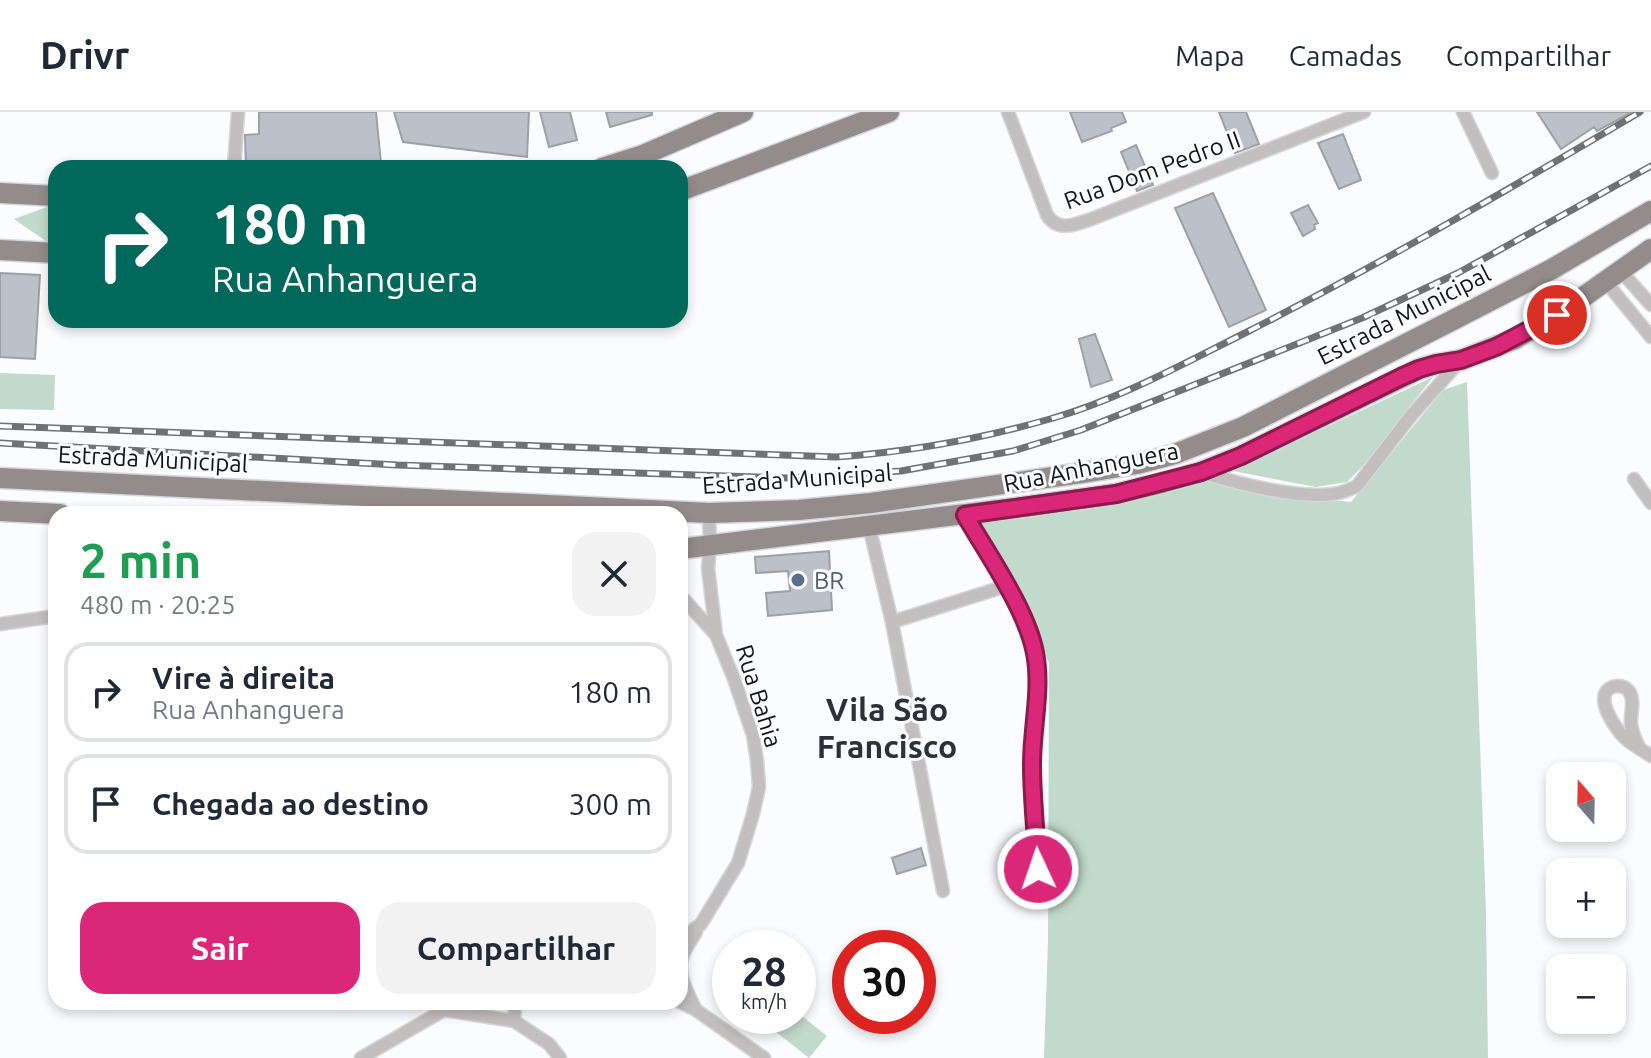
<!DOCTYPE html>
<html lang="pt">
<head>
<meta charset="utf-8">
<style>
	:root { --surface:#fff; --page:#f2f2f3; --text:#1f2937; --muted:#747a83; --line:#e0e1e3; --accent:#db2777 }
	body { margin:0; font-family:Ubuntu,sans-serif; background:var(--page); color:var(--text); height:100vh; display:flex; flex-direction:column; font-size:30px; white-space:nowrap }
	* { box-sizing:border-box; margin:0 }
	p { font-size:26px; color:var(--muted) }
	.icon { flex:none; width:44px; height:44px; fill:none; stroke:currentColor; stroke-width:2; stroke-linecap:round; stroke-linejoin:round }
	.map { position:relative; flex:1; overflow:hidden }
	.side { position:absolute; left:48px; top:394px; width:640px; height:504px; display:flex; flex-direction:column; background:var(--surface); border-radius:24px; box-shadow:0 4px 12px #0003 }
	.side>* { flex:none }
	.hud { position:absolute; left:48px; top:48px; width:640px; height:168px; border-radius:24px; box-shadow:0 4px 12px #0003; background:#00695c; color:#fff; overflow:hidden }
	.needle { width:52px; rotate:340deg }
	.controls { position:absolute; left:1546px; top:650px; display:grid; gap:16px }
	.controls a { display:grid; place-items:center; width:80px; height:80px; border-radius:16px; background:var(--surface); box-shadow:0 4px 12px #0003; font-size:40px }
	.speed { position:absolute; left:712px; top:818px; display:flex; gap:16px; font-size:40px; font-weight:700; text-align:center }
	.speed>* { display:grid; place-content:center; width:104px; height:104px; border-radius:50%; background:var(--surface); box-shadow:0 4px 12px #0003; line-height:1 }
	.speed small { font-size:20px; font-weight:400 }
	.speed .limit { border:12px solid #d22; background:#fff; color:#111 }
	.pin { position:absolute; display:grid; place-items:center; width:68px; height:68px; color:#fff; margin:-34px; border:4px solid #fff; border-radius:50%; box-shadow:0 2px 8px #0007 }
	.me { position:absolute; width:88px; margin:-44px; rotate:357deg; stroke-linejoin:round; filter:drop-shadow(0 0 6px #0008) }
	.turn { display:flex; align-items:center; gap:28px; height:168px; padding:0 32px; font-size:36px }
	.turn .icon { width:104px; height:104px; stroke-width:2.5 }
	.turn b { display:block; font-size:56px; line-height:68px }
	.round { display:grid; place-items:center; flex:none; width:84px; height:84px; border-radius:24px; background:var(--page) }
	.overview { display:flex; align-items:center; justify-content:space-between; height:136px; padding:0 32px }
	h1 { font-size:48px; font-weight:700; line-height:60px; color:#1e9e55 }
	.action { display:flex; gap:16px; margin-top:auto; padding:16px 32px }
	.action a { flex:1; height:92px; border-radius:24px; background:var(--accent); color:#fff; font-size:32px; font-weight:700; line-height:92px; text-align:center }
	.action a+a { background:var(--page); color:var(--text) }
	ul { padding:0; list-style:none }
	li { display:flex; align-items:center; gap:24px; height:100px; margin:0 16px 12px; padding:0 16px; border:4px solid var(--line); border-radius:24px }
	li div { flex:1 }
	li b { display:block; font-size:30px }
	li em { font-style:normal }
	header { display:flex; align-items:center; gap:48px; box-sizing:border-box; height:112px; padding:0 40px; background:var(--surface); border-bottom:2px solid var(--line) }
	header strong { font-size:38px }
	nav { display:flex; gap:44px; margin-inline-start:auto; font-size:28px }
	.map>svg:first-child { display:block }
</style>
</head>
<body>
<header>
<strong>Drivr</strong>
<nav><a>Mapa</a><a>Camadas</a><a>Compartilhar</a></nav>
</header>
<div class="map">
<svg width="1651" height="946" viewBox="0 0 1651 946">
	<rect width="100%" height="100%" fill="#fafcff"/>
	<!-- green -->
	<path fill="#c2dacc" d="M47 95 56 96V133L50 132 14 107Z
		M0 261 55 263 54 298 0 297Z
		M1433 265 1363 354 1347 370 1316 375 1233 359Z
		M1467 270 1486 801 1488 946H1044L1048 829 1049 551 1009 465 973 408 1201 368 1239 378 1351 390 1443 278Z
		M798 901 827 924 809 946 771 916 780 904H798Z"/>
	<!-- building -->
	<path fill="#bcc1c9" stroke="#9ca1a8" stroke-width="2" d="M259 0H376L381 52 356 56H246L245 23 259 22Z
		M394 0H529L527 45 403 30Z
		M540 0H570L577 28 549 35Z
		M606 0H652V3L610 15Z
		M1070 0H1122L1126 10 1111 16 1112 19 1082 30Z
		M1219 0H1246L1259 32 1235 41Z
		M1537 0H1632L1597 19 1594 15 1561 37Z
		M1343 22 1361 68 1339 77 1318 31Z
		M1136 33 1153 73 1137 79 1121 40Z
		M1213 81 1266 198 1229 215 1175 96Z
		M1308 93 1318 111 1314 113 1315 117 1303 124 1291 101Z
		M0 161 40 163 35 247 0 245Z
		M1095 222 1112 268 1091 275 1079 227Z
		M829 439 832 498 768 504 766 481 790 479 788 459 756 461 755 445Z
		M921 736 926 753 897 762 892 746Z"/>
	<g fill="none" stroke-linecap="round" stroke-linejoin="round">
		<defs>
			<path id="minor" d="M1008 0 1047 103C1058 121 1077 112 1094 106L1364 0
				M1463 0 1492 61
				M234 56 238 0
				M1620 158 1651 193
				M1606 170 1651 225
				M1201 360C1236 371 1297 387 1333 382 1342 381 1349 378 1357 374L1410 305 1459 250
				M1634 367 1651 391
				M965 403C987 441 1027 498 1035 541 1042 577 1032 615 1032 652 1032 687 1036 722 1038 757
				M869 414 892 510 943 779
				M680 483 716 523
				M892 510 1006 474
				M0 512 56 504
				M1639 635C1635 627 1632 620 1631 612 1630 602 1635 590 1630 581 1625 571 1609 572 1605 582 1601 594 1614 613 1621 622 1628 631 1641 637 1651 644
				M696 820C691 828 686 835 683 843 676 861 688 882 696 898
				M680 828 701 812 738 751 753 702 759 675 757 649 753 623 734 567 716 523 708 456 710 433 709 401
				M680 890 696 898 764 946
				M514 909 515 890
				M361 946 444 898 514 909 549 932 560 946"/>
			<path id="primary" d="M602 56 643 43 743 0
				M680 79 889 0
				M0 81 56 84
				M0 138 56 141
				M0 366 709 401 799 398 871 391 1088 360 1137 352 1175 342 1243 315 1451 209 1552 157 1651 99
				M0 399 60 402
				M680 437 1030 394 1116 382 1162 371 1201 360 1241 344 1419 257 1436 252 1461 248 1515 227 1569 195 1651 137"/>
		</defs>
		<!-- minor casing -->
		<use href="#minor" stroke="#d5d7da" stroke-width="15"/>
		<!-- primary casing -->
		<use href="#primary" stroke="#d5d7da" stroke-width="23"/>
		<!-- minor -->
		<use href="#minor" stroke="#c3bfbe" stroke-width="12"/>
		<!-- primary -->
		<use href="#primary" stroke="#948c8b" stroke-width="20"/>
		<defs>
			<path id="rail" d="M0 314 836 345C909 340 980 327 1050 307 1120 287 1185 251 1249 219 1382 151 1511 76 1640 0
				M0 331 397 353 788 366 901 359 1013 339 1081 318 1362 206 1458 161 1651 54"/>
		</defs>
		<!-- rail casing -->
		<use href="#rail" stroke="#6f7174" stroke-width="7"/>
		<!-- rail -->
		<use href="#rail" stroke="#fafcff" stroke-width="4" stroke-dasharray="12" stroke-linecap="butt"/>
	</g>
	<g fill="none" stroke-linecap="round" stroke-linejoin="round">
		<defs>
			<path id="route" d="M1038 757C1036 722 1032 687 1032 652 1032 615 1042 577 1035 541 1027 498 987 441 965 403L1116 382 1201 360 1241 344 1401 265 1419 257 1436 252 1461 248 1496 235 1557 203"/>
		</defs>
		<!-- route casing -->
		<use href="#route" stroke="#8e194d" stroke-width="20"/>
		<!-- route -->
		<use href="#route" stroke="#db2777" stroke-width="14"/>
	</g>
	<!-- markers -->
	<circle fill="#5c6f8a" stroke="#fafcff" stroke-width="3" cx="798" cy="468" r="8"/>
	<g text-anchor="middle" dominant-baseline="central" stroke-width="6" stroke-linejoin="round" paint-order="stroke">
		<!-- street labels -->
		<g font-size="24" fill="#121416" stroke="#fafcff">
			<text transform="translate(1152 58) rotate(-20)">Rua Dom Pedro II</text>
			<text transform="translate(1404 203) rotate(-27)">Estrada Municipal</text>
			<text transform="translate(153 347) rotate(3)">Estrada Municipal</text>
			<text transform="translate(1091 355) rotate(-11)">Rua Anhanguera</text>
			<text transform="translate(797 367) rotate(-4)">Estrada Municipal</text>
			<text transform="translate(759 584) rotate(73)">Rua Bahia</text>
		</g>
		<!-- service labels -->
		<g font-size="24" fill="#4e5e75" stroke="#fafcff" text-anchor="start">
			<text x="814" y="468">BR</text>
		</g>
		<!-- district labels -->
		<g font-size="32" font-weight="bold" fill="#2d3137" stroke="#fafcff">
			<text x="887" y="597">Vila São<tspan x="887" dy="37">Francisco</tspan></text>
		</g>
	</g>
</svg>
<div class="controls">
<a><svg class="needle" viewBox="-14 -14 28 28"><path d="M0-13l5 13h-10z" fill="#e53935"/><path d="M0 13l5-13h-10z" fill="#747a83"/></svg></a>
<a>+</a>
<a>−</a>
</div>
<div class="speed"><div>28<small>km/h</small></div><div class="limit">30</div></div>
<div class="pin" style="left:1557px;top:203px;background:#d93025"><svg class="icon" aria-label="arrive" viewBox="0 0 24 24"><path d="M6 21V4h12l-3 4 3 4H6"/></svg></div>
<svg class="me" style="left:1038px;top:757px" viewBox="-20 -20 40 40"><circle r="17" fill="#db2777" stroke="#fff" stroke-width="3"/><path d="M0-11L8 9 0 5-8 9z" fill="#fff"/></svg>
<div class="hud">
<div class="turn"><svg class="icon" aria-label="right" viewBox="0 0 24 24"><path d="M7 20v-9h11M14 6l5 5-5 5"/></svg><div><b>180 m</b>Rua Anhanguera</div></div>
</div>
<section class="side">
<div class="overview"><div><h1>2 min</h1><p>480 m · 20:25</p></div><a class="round"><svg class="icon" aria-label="close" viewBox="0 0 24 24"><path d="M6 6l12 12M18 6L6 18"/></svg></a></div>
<ul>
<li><svg class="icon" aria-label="right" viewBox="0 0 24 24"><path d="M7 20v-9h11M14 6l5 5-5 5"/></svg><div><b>Vire à direita</b><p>Rua Anhanguera</p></div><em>180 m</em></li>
<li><svg class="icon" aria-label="arrive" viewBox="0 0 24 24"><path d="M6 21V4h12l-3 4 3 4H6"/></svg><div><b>Chegada ao destino</b></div><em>300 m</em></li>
</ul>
<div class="action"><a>Sair</a><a>Compartilhar</a></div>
</section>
</div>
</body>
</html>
